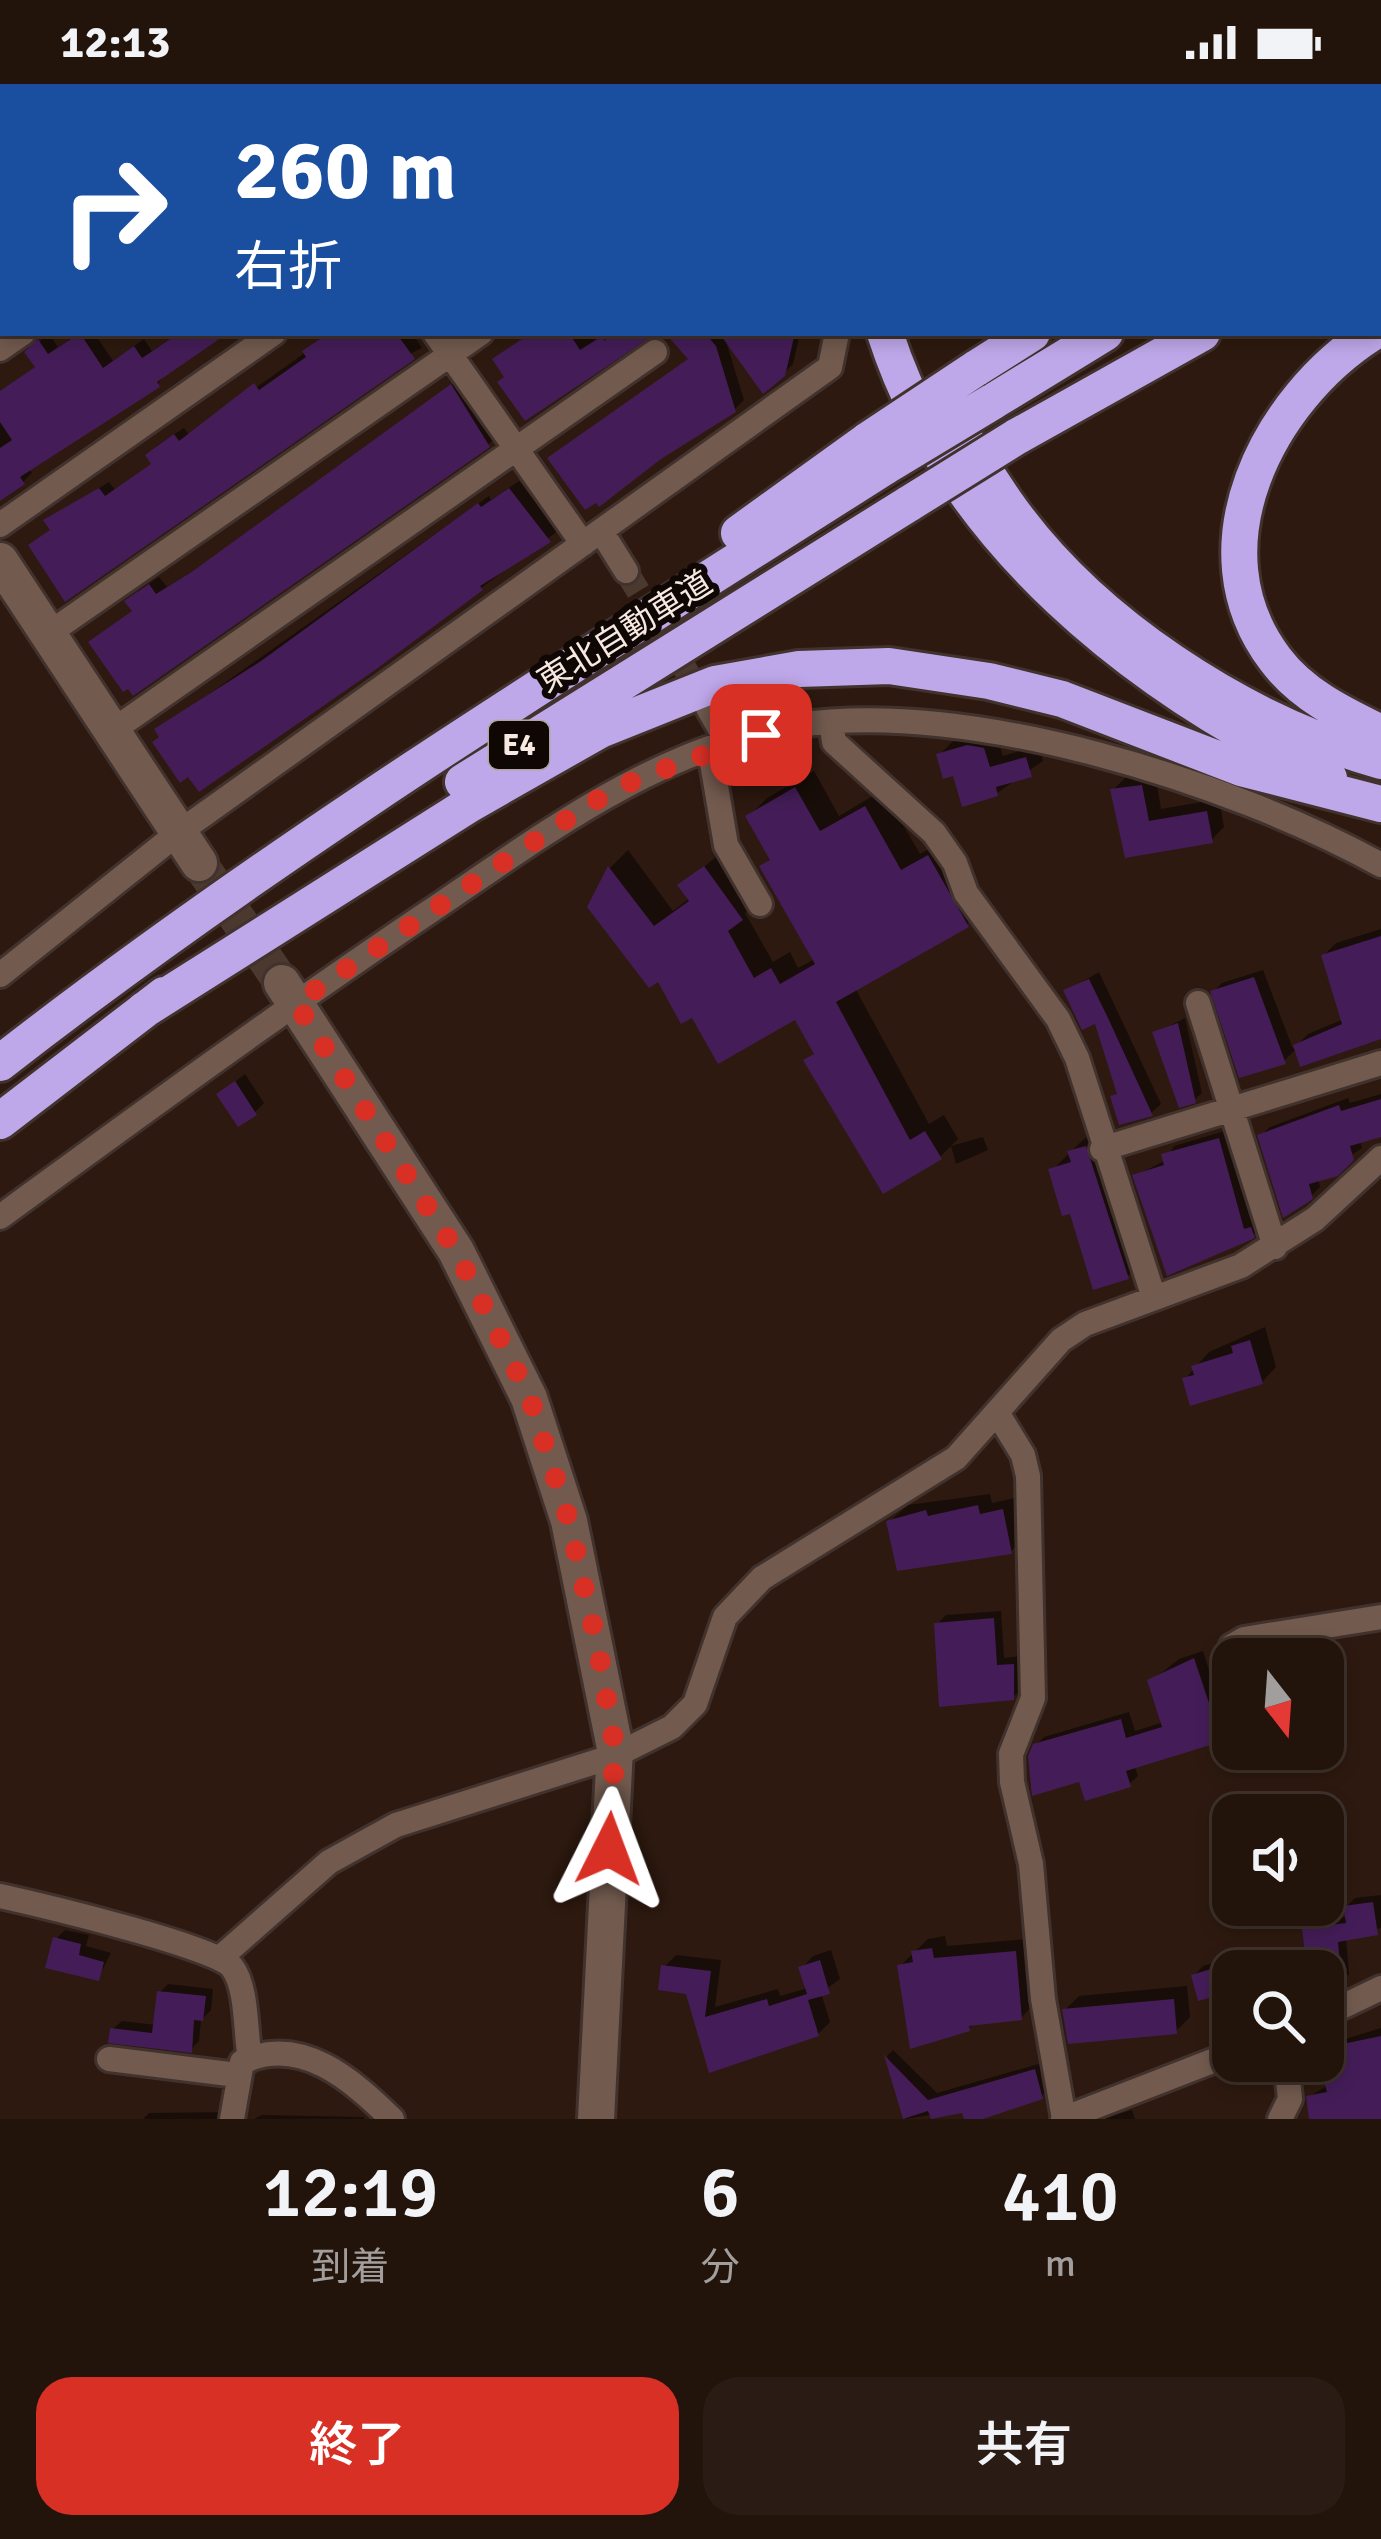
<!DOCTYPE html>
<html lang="ja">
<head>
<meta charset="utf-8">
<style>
	:root { --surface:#22130b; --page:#2a1c14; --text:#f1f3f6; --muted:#a29e9d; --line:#3f322c; --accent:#d93025 }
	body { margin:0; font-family:Signika,"Noto Sans JP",sans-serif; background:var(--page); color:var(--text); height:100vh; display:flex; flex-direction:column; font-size:45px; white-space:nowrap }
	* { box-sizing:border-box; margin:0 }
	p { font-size:39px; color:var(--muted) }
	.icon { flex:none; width:66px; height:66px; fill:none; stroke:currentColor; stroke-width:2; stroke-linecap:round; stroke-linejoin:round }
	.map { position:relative; height:2035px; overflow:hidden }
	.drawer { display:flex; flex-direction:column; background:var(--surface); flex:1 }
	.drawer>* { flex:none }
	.top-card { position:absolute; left:0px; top:0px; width:1383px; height:252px; box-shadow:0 6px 18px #0003,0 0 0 3px var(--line); background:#1a4fa0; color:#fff; overflow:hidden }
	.needle { width:78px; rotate:163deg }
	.tools { position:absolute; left:1212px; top:1554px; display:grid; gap:24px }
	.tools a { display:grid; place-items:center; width:132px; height:132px; border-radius:24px; background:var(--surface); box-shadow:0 6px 18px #0003,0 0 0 3px var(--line); font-size:60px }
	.pin { position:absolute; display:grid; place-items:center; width:102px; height:102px; color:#fff; margin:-51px; border-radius:24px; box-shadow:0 6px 18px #0006 }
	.me { position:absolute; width:132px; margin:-66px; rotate:3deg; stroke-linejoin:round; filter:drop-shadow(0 0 9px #0008) }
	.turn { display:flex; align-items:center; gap:42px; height:252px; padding:0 36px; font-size:54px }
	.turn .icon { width:156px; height:156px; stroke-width:2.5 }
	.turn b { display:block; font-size:84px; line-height:102px }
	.eta { display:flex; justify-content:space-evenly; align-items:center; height:204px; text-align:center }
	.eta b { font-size:72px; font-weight:600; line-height:84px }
	.cta { display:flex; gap:24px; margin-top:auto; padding:24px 36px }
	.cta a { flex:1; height:138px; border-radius:36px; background:var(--accent); color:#fff; font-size:48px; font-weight:600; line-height:138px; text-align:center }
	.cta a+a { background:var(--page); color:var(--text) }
	.status { display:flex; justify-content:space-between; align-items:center; height:84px; padding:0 60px; background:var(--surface); direction:ltr }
	.status svg { height:33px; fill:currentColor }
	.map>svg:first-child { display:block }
</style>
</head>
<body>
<div class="status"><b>12:13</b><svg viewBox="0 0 49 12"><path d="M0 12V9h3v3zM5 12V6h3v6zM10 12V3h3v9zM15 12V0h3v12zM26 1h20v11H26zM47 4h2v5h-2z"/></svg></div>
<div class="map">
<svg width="1381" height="2035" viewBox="0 0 1381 2035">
	<rect width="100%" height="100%" fill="#2d190f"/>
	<!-- shadow -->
	<path fill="#0007" d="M0 0H100L3 3V10Z
		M290 0H344L340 3Z
		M440 0H572L437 3Z
		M732 0H800V3Z
		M3 138V240L1 241 0 140Z
		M48 249 58 263 79 249H94L113 277 144 255 152 267 179 249H221L165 289 158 300 28 384 32 389 23 398 0 410V308L37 282 28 269Z
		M333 249H412L422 264 53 445 47 436 109 398 115 406 154 379 157 362 176 349 184 344 189 351Z
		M531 249H651L507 292 495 275Z
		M669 249H800L793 280 783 290 725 254 744 316 735 325Z
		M461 294 497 351 488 361 92 558 135 526 137 508 159 493 167 503 206 479Z
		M519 397 558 447 481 504 162 652 158 646 489 412 491 416Z
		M982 649 996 651 1003 672 1039 661 1043 677 997 709 955 689 939 671 952 658Z
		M814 687 839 732 883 706 920 770 947 755 985 822 967 840 855 904 929 1040 944 1031 958 1055 940 1073 884 1106 807 977 816 967 796 932 693 930 591 823 610 784 628 766 673 827 690 814 681 802 723 767 759 815 745 829 773 878 790 868 798 884 815 875 763 783 772 773 749 732 767 714Z
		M1155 689 1161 725 1219 715 1224 743 1211 756 1127 771 1113 706 1126 693Z
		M1381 845V952L1297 964 1284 977 1213 908 1222 899 1263 886 1293 965 1308 950 1344 935 1324 871 1336 859Z
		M1099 888 1161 1020 1151 1029 1113 1013 1120 1006 1097 936 1067 907Z
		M1185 934 1202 1009 1194 1016 1156 949Z
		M245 990 264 1019 255 1028 220 1010Z
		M1381 1010V1050L1360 1056 1362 1064 1318 1094 1320 1103 1311 1112 1260 1052 1270 1043 1348 1014 1350 1019Z
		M1228 1046 1253 1138 1260 1136 1262 1142 1253 1151 1135 1092 1166 1076 1174 1062Z
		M1100 1049 1142 1178 1127 1193 1072 1126 1052 1086 1085 1054Z
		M983 1053 988 1066 956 1080 951 1062Z
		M1265 1243 1276 1283 1262 1298 1185 1295 1209 1268Z
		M990 1410 992 1419 1015 1414 1023 1455 1011 1467 889 1438 908 1421Z
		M1001 1527 1004 1574 1021 1572 1022 1605 1013 1613 937 1540 946 1531Z
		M1203 1567 1219 1619 1233 1615V1650L1134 1681 1138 1692 1129 1700 1081 1694 1035 1662 1044 1653 1129 1628 1135 1647 1164 1638 1151 1597 1179 1575Z
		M1381 1811V1844L1346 1853 1349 1890 1341 1898 1323 1897V1887H1305V1845L1314 1836 1348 1833 1346 1823 1355 1814Z
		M65 1846 89 1851 86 1862 111 1869 98 1894 56 1855Z
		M945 1852 947 1862 1028 1855 1034 1920 1021 1934 975 1938 969 1944 900 1882 928 1855Z
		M831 1866 840 1895 821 1909 830 1938 818 1950 711 1986 688 1907 664 1883 676 1871 721 1876 715 1923 778 1905 780 1912 808 1904 802 1884 813 1872Z
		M1237 1872 1241 1887H1233V1904L1200 1913 1194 1892 1203 1882Z
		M168 1900 213 1905 211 1926 201 1936 199 1957 190 1966 113 1945 122 1937 156 1941 160 1908Z
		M1187 1902 1190 1933 1176 1947 1065 1926 1079 1912Z
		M1381 1944V2035H1314L1309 2013 1328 2001 1323 1962Z
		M893 1966 937 2009 1042 1979 1049 2004 1042 2012 906 2035 887 1972Z
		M1132 2026 1135 2035H1102Z
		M232 2028 241 2035H143L149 2029Z
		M262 2031 364 2033V2035H254Z"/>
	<!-- building -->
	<path fill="#441d58" d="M80 249 103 284 134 262 142 274 179 249H228L157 298 160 303 20 393 25 400 0 417V364L12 356 0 338V307L35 283 24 268 38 255 48 270Z
		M329 249H396L415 275 65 518 28 461 50 446 43 436 99 404 105 412 151 380 145 371 174 350 179 357 254 299 259 306 306 273 302 267Z
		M531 249H569L580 266 602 252 605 257 608 249H657L525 337 497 298 504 293 492 275Z
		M665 249H705L716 262 736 328 661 375 599 423 596 419 585 426 547 374 688 275Z
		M719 249H795L785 292 763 310Z
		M451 300 490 363 133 612 128 605 123 608 88 558 132 527 124 517 149 500 156 510 193 487Z
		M509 404 551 458 480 502 483 506 375 586 199 708 188 693 180 699 152 658 159 653 154 645 261 577 478 419 481 423Z
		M967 661 984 664 990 683 1026 673 1032 693 996 703 998 712 962 723 953 692 943 695 936 670Z
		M1142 701 1149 737 1207 727 1213 759 1125 774 1110 705Z
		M795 703 820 747 865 722 901 786 928 771 969 843 836 918 910 1056 925 1047 942 1075 883 1110 803 976 814 970 795 936 718 980 692 934 681 940 658 898 649 904 587 823 608 782 654 842 689 817 677 801 704 782 743 836 728 847 754 894 771 884 780 900 815 880 759 782 770 776 745 732Z
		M1381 852V955L1300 983 1293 961 1342 940 1321 871Z
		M1254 893 1286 980 1239 994 1210 907Z
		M1089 895 1108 934 1153 1032 1119 1041 1110 1012 1117 1010 1095 940 1082 946 1063 906Z
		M1178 939 1196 1019 1179 1024 1152 948Z
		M235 997 257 1031 238 1043 216 1010Z
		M1381 1015V1053L1350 1062 1354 1076 1338 1092 1309 1100 1313 1115 1283 1134 1257 1051 1339 1021 1341 1027Z
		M1219 1054 1244 1145 1251 1143 1255 1154 1167 1192 1132 1091 1164 1081 1161 1070Z
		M1086 1062 1129 1195 1093 1206 1070 1130 1062 1132 1048 1085 1071 1078 1067 1067Z
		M1250 1256 1263 1300 1190 1322 1182 1294 1194 1291 1191 1282 1233 1269 1231 1262Z
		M978 1421 980 1430 1003 1425 1012 1470 897 1487 886 1437 926 1426 928 1432Z
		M994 1534 997 1581 1014 1580V1616L939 1623 934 1539Z
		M1194 1574 1211 1625 1233 1619V1654L1126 1687 1131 1703 1085 1717 1079 1698 1032 1712 1028 1672 1033 1660 1121 1635 1126 1654 1162 1643 1147 1596Z
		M1373 1818 1378 1851 1338 1858 1342 1901 1323 1900V1887H1269L1305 1871 1302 1844 1346 1839 1343 1822Z
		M53 1853 81 1860 79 1871 104 1878 99 1897 45 1884Z
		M932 1864 934 1874 1016 1867 1022 1936 969 1942 970 1947 910 1965 897 1881 913 1878 911 1867Z
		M820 1876 830 1910 808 1916 819 1952 709 1989 686 1910 658 1906 661 1881 711 1887 705 1933 767 1915 769 1922 807 1910 798 1883Z
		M1228 1880 1233 1907 1198 1917 1191 1891Z
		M157 1907 206 1912 203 1937 194 1936 192 1969 108 1959 110 1944 152 1949Z
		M1174 1915 1177 1950 1068 1960 1062 1925Z
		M1381 1952V2035H1309L1306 2012 1327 2008 1318 1977H1323V1964Z
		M884 1971 928 2016 1035 1985 1043 2015 983 2035H964L962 2029 931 2035 928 2027 903 2035Z"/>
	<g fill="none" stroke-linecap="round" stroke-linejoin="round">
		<!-- street-tunnel -->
		<path stroke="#4b382e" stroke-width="24" stroke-dasharray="24 12" stroke-linecap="butt" d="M626 487 705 618"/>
		<!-- secondary-tunnel -->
		<path stroke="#4b382e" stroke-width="36" stroke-dasharray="36 18" stroke-linecap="butt" d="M199 779 282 899"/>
		<defs>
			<path id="street" d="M259 0 261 3
				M129 3 133 0
				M373 3 377 0
				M625 3 629 0
				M808 3 809 0
				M0 50 3 55
				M0 96 3 94
				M435 249 583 460
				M0 265 23 249
				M0 441 274 249
				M601 447 626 487
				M48 550 481 249
				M708 624 729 661
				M831 638 834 658 934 749 955 779 966 809 1058 935 1077 974 1154 1214
				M112 647 655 268
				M710 667 726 761 760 820
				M0 891 178 749 830 283 837 249
				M1198 919 1275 1163
				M1102 1065 1381 979
				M0 1133C141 1030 283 926 429 828 542 752 659 662 798 641 969 615 1231 698 1381 781
				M998 1330 1023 1371 1028 1392 1033 1614 1011 1670 1012 1698 1031 1780 1043 1915 1064 2035
				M1227 1585 1232 1562 1244 1555 1381 1533
				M0 1812C36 1820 214 1862 232 1883 248 1904 245 1949 250 1975
				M220 1874 329 1778 396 1741 614 1672 672 1643 695 1620 725 1533 762 1494 956 1374 1061 1256 1085 1240 1241 1182 1315 1135 1381 1074
				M1323 1932 1381 1904
				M109 1975 237 1991
				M232 2035 242 1978C301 1950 352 1996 392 2035
				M1063 2035 1233 1969
				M1280 2035 1290 2015 1286 1977"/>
			<path id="secondary" d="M0 477 199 779
				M282 899 456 1167 529 1314 569 1437 615 1664 596 2035"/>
			<path id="highway" d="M1220 0V3
				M860 3 861 0
				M886 3 888 0
				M1380 93H1381
				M1380 150H1381
				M885 249C952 457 1137 603 1329 694
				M1372 249C1268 315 1191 464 1275 575 1302 611 1342 630 1381 649
				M975 285 1032 249
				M941 317C963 351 983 386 1006 419 1090 539 1241 637 1381 677
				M992 318 1105 249
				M1016 353 1202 249
				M739 449 868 356
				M463 698 910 419
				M144 926 470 720 600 646 715 600 799 585 889 582 989 597 1062 615 1241 684 1381 720
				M0 979C281 760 585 574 886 382
				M0 1037 164 911"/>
		</defs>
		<!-- street casing -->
		<use href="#street" stroke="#42322d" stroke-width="30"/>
		<!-- secondary casing -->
		<use href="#secondary" stroke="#42322d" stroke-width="42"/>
		<!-- highway casing -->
		<use href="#highway" stroke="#42322d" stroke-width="42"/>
		<!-- street -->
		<use href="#street" stroke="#725a4e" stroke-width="24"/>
		<!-- secondary -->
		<use href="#secondary" stroke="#725a4e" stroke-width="36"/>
		<!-- highway -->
		<use href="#highway" stroke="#bfa8ea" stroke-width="36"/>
		<defs>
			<path id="highway-bridge" d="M868 356 975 285
				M886 382 992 318
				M910 419 1016 353"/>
		</defs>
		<!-- highway-bridge casing -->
		<use href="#highway-bridge" stroke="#42322d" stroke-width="42" stroke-linecap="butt"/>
		<!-- highway-bridge -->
		<use href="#highway-bridge" stroke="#bfa8ea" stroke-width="36"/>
	</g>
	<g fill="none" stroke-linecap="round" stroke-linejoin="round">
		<!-- route -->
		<path stroke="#d93025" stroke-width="21" stroke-dasharray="0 37.8" d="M609 1765 615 1664 598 1564 569 1437 530 1314 456 1167 296 919 591 719 637 695 761 651"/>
	</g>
	<g text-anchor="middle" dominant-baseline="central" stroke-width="12" stroke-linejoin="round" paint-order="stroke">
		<!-- shield labels -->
		<rect fill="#0f0704" stroke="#b1a59f" stroke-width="3" x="489" y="637" width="60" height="48" rx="9"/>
		<g font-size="30" font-weight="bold" fill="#f7e9e1">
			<text x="519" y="661">E4</text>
		</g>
		<!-- street labels -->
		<g font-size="33" fill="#f7e9e1" stroke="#0f0704">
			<text transform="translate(625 548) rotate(-32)">東北自動車道</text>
		</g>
	</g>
</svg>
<div class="tools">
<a><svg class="needle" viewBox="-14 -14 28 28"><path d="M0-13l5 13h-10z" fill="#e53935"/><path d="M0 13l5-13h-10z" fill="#a29e9d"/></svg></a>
<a><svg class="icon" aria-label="sound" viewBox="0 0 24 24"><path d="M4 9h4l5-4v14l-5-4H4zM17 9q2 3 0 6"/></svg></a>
<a><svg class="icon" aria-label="search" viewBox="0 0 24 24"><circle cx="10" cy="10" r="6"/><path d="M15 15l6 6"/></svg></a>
</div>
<div class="pin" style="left:761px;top:651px;background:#d93025"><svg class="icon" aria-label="arrive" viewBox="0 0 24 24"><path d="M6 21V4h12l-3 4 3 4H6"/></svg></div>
<svg class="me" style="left:609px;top:1765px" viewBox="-20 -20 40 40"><path d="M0-17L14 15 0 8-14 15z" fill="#d93025" stroke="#fff" stroke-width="4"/></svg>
<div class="top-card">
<div class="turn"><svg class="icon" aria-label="right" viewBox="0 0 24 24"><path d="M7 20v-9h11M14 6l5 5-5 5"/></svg><div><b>260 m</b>右折</div></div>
</div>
</div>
<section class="drawer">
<div class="eta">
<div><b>12:19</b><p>到着</p></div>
<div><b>6</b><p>分</p></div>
<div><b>410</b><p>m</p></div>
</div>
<div class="cta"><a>終了</a><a>共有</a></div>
</section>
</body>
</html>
